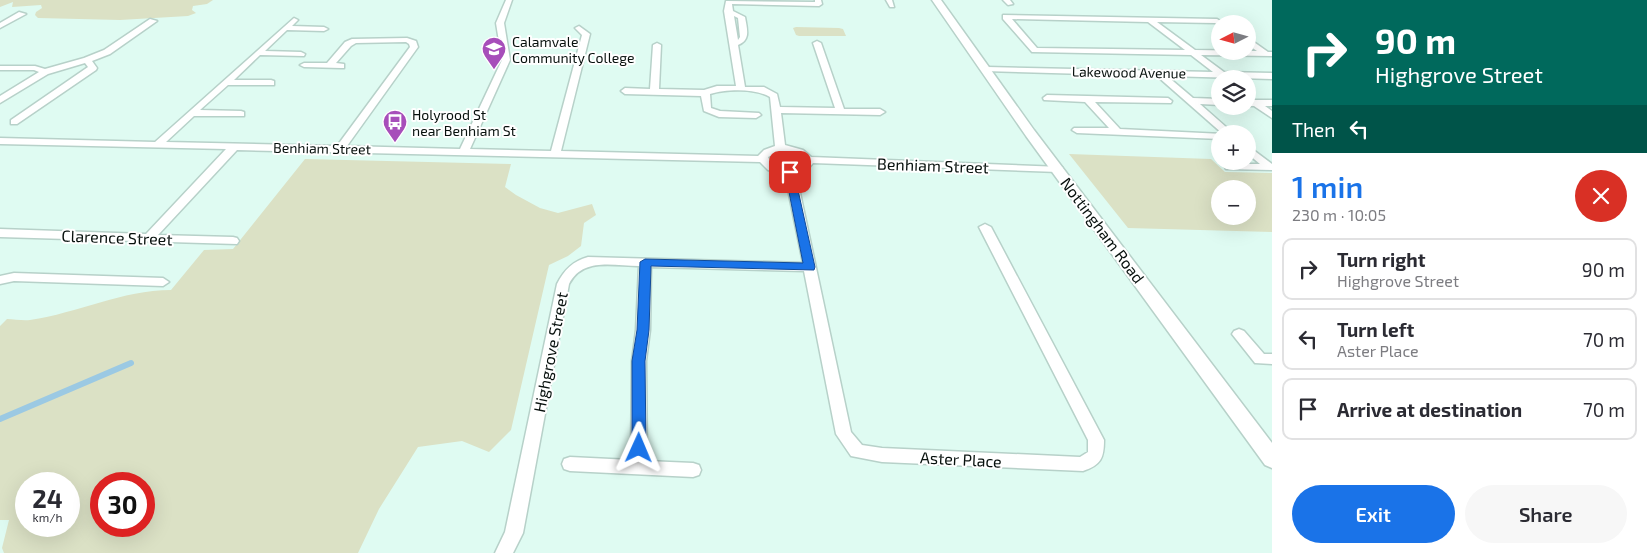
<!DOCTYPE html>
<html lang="en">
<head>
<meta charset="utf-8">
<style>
	:root { --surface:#fff; --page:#f7f7f7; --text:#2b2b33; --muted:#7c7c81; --line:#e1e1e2; --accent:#1a73e8 }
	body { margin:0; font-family:"Exo 2",sans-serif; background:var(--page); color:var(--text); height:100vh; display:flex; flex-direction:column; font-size:19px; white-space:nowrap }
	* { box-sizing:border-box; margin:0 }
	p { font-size:16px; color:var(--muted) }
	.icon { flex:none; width:28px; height:28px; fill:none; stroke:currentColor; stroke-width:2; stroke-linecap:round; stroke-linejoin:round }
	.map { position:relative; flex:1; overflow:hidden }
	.side { display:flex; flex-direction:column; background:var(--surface); width:375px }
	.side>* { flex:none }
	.hud { background:#00695c; color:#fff; overflow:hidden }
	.needle { width:32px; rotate:264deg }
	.tools { position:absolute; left:1211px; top:15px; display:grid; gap:10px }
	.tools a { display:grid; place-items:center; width:45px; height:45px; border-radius:50%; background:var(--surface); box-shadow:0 5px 20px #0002; font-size:25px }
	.speed { position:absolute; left:15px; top:472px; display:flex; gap:10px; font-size:25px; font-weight:700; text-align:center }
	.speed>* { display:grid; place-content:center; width:65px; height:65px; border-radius:50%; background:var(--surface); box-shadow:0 5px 20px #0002; line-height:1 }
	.speed small { font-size:12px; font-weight:400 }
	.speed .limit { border:8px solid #d22; background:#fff; color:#111 }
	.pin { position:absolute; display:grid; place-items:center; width:42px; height:42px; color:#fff; margin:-21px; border-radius:10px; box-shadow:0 2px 8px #0006 }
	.me { position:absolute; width:55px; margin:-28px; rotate:1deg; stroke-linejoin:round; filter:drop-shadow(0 0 4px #0008) }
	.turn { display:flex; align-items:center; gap:18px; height:105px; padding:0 20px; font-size:22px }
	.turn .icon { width:65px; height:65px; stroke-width:2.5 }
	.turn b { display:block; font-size:35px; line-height:42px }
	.then { display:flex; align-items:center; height:48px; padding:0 20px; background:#0003; gap:10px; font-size:19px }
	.round { display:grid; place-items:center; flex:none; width:52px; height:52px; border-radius:26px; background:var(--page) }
	.headline { display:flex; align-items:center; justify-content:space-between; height:85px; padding:0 20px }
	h1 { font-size:30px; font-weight:600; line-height:38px; color:var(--accent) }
	.cta { display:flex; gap:10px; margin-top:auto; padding:10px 20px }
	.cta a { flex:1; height:58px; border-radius:30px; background:var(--accent); color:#fff; font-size:20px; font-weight:600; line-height:58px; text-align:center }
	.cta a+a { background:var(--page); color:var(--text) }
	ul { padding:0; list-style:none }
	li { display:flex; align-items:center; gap:15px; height:62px; margin:0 10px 8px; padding:0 10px; border:2px solid var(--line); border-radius:10px }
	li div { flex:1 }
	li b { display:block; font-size:19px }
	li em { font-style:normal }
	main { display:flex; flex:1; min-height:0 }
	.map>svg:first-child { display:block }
</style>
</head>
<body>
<main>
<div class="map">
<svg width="1272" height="553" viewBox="0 0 1272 553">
	<rect width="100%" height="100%" fill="#dffbf2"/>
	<!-- green -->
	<path fill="#dbe1c5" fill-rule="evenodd" d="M0 0H213L207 4 193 6 192 10 196 13 188 16 120 20 38 18 35 15 36 12 42 8 41 5 12 7 13 2 0 7Z
		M796 27 839 28 843 29 846 36H799L796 35 793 28Z
		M1069 154 1211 159 1225 172 1272 173V232L1128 228ZM1220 189H1248V216H1220Z
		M305 159 511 164 505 187 516 195 540 208 558 213 592 204 596 215 584 223 581 246 568 256 549 265 511 430 489 452 462 441 418 447 379 509 358 553H4L2 548 9 520H0V326L7 319C14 319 23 321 30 320 78 313 122 290 171 290L204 250 233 249ZM26 484H69V526H26ZM101 484H144V526H101Z"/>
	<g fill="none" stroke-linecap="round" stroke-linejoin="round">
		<!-- stream -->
		<path stroke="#9bc9e3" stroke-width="6" d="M0 419 131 363"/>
		<defs>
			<path id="minor" d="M506 0H512L504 23 510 60 470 149 551 151 582 35 575 28 579 26 590 34 561 151 758 156 764 150 775 146 770 97C755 88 726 89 710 94L711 108 720 111 759 113 761 115 756 118 719 117 704 111 701 96 625 94 621 91 625 88 650 89 653 45 657 43 661 45 659 89 704 90 717 86H736L724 11 726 1 815 2V0H821L822 4 819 6 732 4 733 11 745 17C747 29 751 40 738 45L745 87H764L777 94 780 107 835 108 813 43 817 41 821 43 844 109H880L885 112 880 115 781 113 785 145 803 150 811 157 1062 167 1063 169 1058 172 813 163 807 170 796 174 851 432 862 445 882 448 1080 457 1088 452V440L979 227 985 224 991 227 1104 440C1104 458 1101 465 1083 471L882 462 851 456 836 434 804 271 651 267 650 330 646 361 647 461 693 463 699 465 701 470 699 475 693 477 570 471 564 469 562 464 564 459 570 457 631 460 632 361 636 330 639 266C613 266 583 257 569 284L523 533 513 553H495L505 532 557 284C564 270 573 261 588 257L803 263 785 175 768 170 760 162 237 150 158 235 233 237 237 238 239 241 237 244 0 237V229L146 234 226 149 0 144V138L155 142 294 18 298 20 292 26 324 27 328 29 324 31 287 30 265 51 301 52 305 54 304 56 260 55 234 80H271L274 81V85H228L200 110 241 111 244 112V116H194L166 142 337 146 410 47 409 44 406 42 356 43 351 46 336 63 344 64V68H341L304 67 300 65 304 63H327L345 42 352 39 407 38 416 41 418 47 347 146 460 149 502 60 496 23ZM734 16 738 18 740 37 738 40ZM781 151 796 154 803 160V163C793 172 773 170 768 157Z
				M886 0H892L894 7H890Z
				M1003 0H1010L1013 4 1008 5Z
				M19 12 26 14 0 28V23Z
				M1003 15 1217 19 1225 24H1220V26L1215 23 1157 22 1195 50 1257 51 1248 45V40H1251L1268 52H1272V56L1201 55 1224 72 1272 73V79L1167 76 1193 98 1220 99V105L1200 104 1234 134H1223L1157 76 984 71V67H987L1213 72 1191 55 1032 52 1003 19ZM1012 19 1148 22 1185 50 1037 48Z
				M150 19 157 21 110 54 92 61 97 68 96 70 17 124H11V120L88 67 85 63 48 74 0 103V96L39 72 34 70H0V66H35L45 69 84 58 104 50Z
				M1047 95 1168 98 1172 101 1171 103 1095 102 1120 129 1223 134H1220V139L1077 133 1072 130 1074 128H1109L1085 102 1044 100 1043 98Z
				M1248 100H1272V106H1265L1272 111V118L1254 106H1248Z
				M1248 146 1272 164V170L1226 169 1225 167 1226 165 1230 164H1260L1248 154Z
				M14 273 163 278 169 282 163 286 14 281 0 284V276Z
				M1239 329 1244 331 1264 354H1272V364L1255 363 1232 334 1234 331Z"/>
			<path id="tertiary" d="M932 0H941L1034 130 1272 443V468L1265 465 1026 136Z"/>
		</defs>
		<!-- minor casing -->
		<use href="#minor" stroke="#b7d1c9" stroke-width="3"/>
		<!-- tertiary casing -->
		<use href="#tertiary" stroke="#b7d1c9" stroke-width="3"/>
		<!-- minor -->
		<use href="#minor" fill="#fff" fill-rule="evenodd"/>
		<!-- tertiary -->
		<use href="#tertiary" fill="#fff" fill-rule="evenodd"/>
	</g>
	<!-- route -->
	<path fill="#1a73e8" stroke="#114b97" d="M790 169 794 172 815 267 814 270 651 266 649 330 645 361 646 448 644 452 639 454 634 452 632 448V361L637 330 640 262 645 259 803 263 785 172Z"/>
	<!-- icons -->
	<defs>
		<symbol id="school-pin" viewBox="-11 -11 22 30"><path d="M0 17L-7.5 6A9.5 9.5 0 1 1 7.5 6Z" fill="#a74eba" stroke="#fff"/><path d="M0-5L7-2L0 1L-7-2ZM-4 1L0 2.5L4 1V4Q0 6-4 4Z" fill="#fff"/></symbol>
		<symbol id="bus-pin" viewBox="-11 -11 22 30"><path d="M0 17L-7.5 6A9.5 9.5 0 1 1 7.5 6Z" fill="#a74eba" stroke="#fff"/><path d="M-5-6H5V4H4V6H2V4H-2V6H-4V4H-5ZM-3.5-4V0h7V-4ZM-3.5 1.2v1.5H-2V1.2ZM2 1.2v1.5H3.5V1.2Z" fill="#fff"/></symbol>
	</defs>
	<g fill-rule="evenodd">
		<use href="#school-pin" x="480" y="35" width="28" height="38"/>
		<use href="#bus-pin" x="381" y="108" width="28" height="38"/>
	</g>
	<g text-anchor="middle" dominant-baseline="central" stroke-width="4" stroke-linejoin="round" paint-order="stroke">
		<!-- far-poi labels -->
		<g font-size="14" fill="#07100d" stroke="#fff" text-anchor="start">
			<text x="512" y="41">Calamvale<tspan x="512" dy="16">Community College</tspan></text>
			<text x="412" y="114">Holyrood St<tspan x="412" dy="16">near Benhiam St</tspan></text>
		</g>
		<!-- far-street labels -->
		<g font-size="14" fill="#07100d" stroke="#fff">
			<text transform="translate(1129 72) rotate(1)">Lakewood Avenue</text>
			<text transform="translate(322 148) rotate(1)">Benhiam Street</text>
		</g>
		<!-- street labels -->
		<g font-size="16" fill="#07100d" stroke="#fff">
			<text transform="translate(933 165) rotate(2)">Benhiam Street</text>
			<text transform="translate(1103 230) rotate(53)">Nottingham Road</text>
			<text transform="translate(117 237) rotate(2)">Clarence Street</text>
			<text transform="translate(550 352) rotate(-79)">Highgrove Street</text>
			<text transform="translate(961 459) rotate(3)">Aster Place</text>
		</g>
	</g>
</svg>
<div class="tools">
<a><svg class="needle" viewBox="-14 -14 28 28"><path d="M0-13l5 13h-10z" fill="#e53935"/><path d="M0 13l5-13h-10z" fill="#7c7c81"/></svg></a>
<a><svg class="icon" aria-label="layers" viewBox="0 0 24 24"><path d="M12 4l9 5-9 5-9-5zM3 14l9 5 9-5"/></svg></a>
<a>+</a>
<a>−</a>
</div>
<div class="speed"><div>24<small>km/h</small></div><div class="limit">30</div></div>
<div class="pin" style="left:790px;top:172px;background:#d93025"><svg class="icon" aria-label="arrive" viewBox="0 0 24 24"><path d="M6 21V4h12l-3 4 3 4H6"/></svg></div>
<svg class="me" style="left:639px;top:448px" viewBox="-20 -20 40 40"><path d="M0-17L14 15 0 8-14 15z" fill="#1a73e8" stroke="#fff" stroke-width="4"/></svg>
</div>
<section class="side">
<div class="hud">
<div class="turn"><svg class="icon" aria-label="right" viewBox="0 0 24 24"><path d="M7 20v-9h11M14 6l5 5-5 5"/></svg><div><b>90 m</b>Highgrove Street</div></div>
<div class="then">Then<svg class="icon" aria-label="left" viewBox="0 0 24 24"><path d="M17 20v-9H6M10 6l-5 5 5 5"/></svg></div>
</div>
<div class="headline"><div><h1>1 min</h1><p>230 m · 10:05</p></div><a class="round" style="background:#d93025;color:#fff"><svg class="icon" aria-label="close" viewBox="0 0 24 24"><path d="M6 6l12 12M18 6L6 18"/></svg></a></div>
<ul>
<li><svg class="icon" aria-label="right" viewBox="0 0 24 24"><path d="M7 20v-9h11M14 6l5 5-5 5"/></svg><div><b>Turn right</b><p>Highgrove Street</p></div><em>90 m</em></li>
<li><svg class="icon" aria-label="left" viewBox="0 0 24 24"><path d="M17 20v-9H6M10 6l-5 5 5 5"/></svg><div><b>Turn left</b><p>Aster Place</p></div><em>70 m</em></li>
<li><svg class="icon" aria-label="arrive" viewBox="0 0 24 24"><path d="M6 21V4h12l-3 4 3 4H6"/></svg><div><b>Arrive at destination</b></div><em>70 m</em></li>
</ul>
<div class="cta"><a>Exit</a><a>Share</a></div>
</section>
</main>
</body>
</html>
